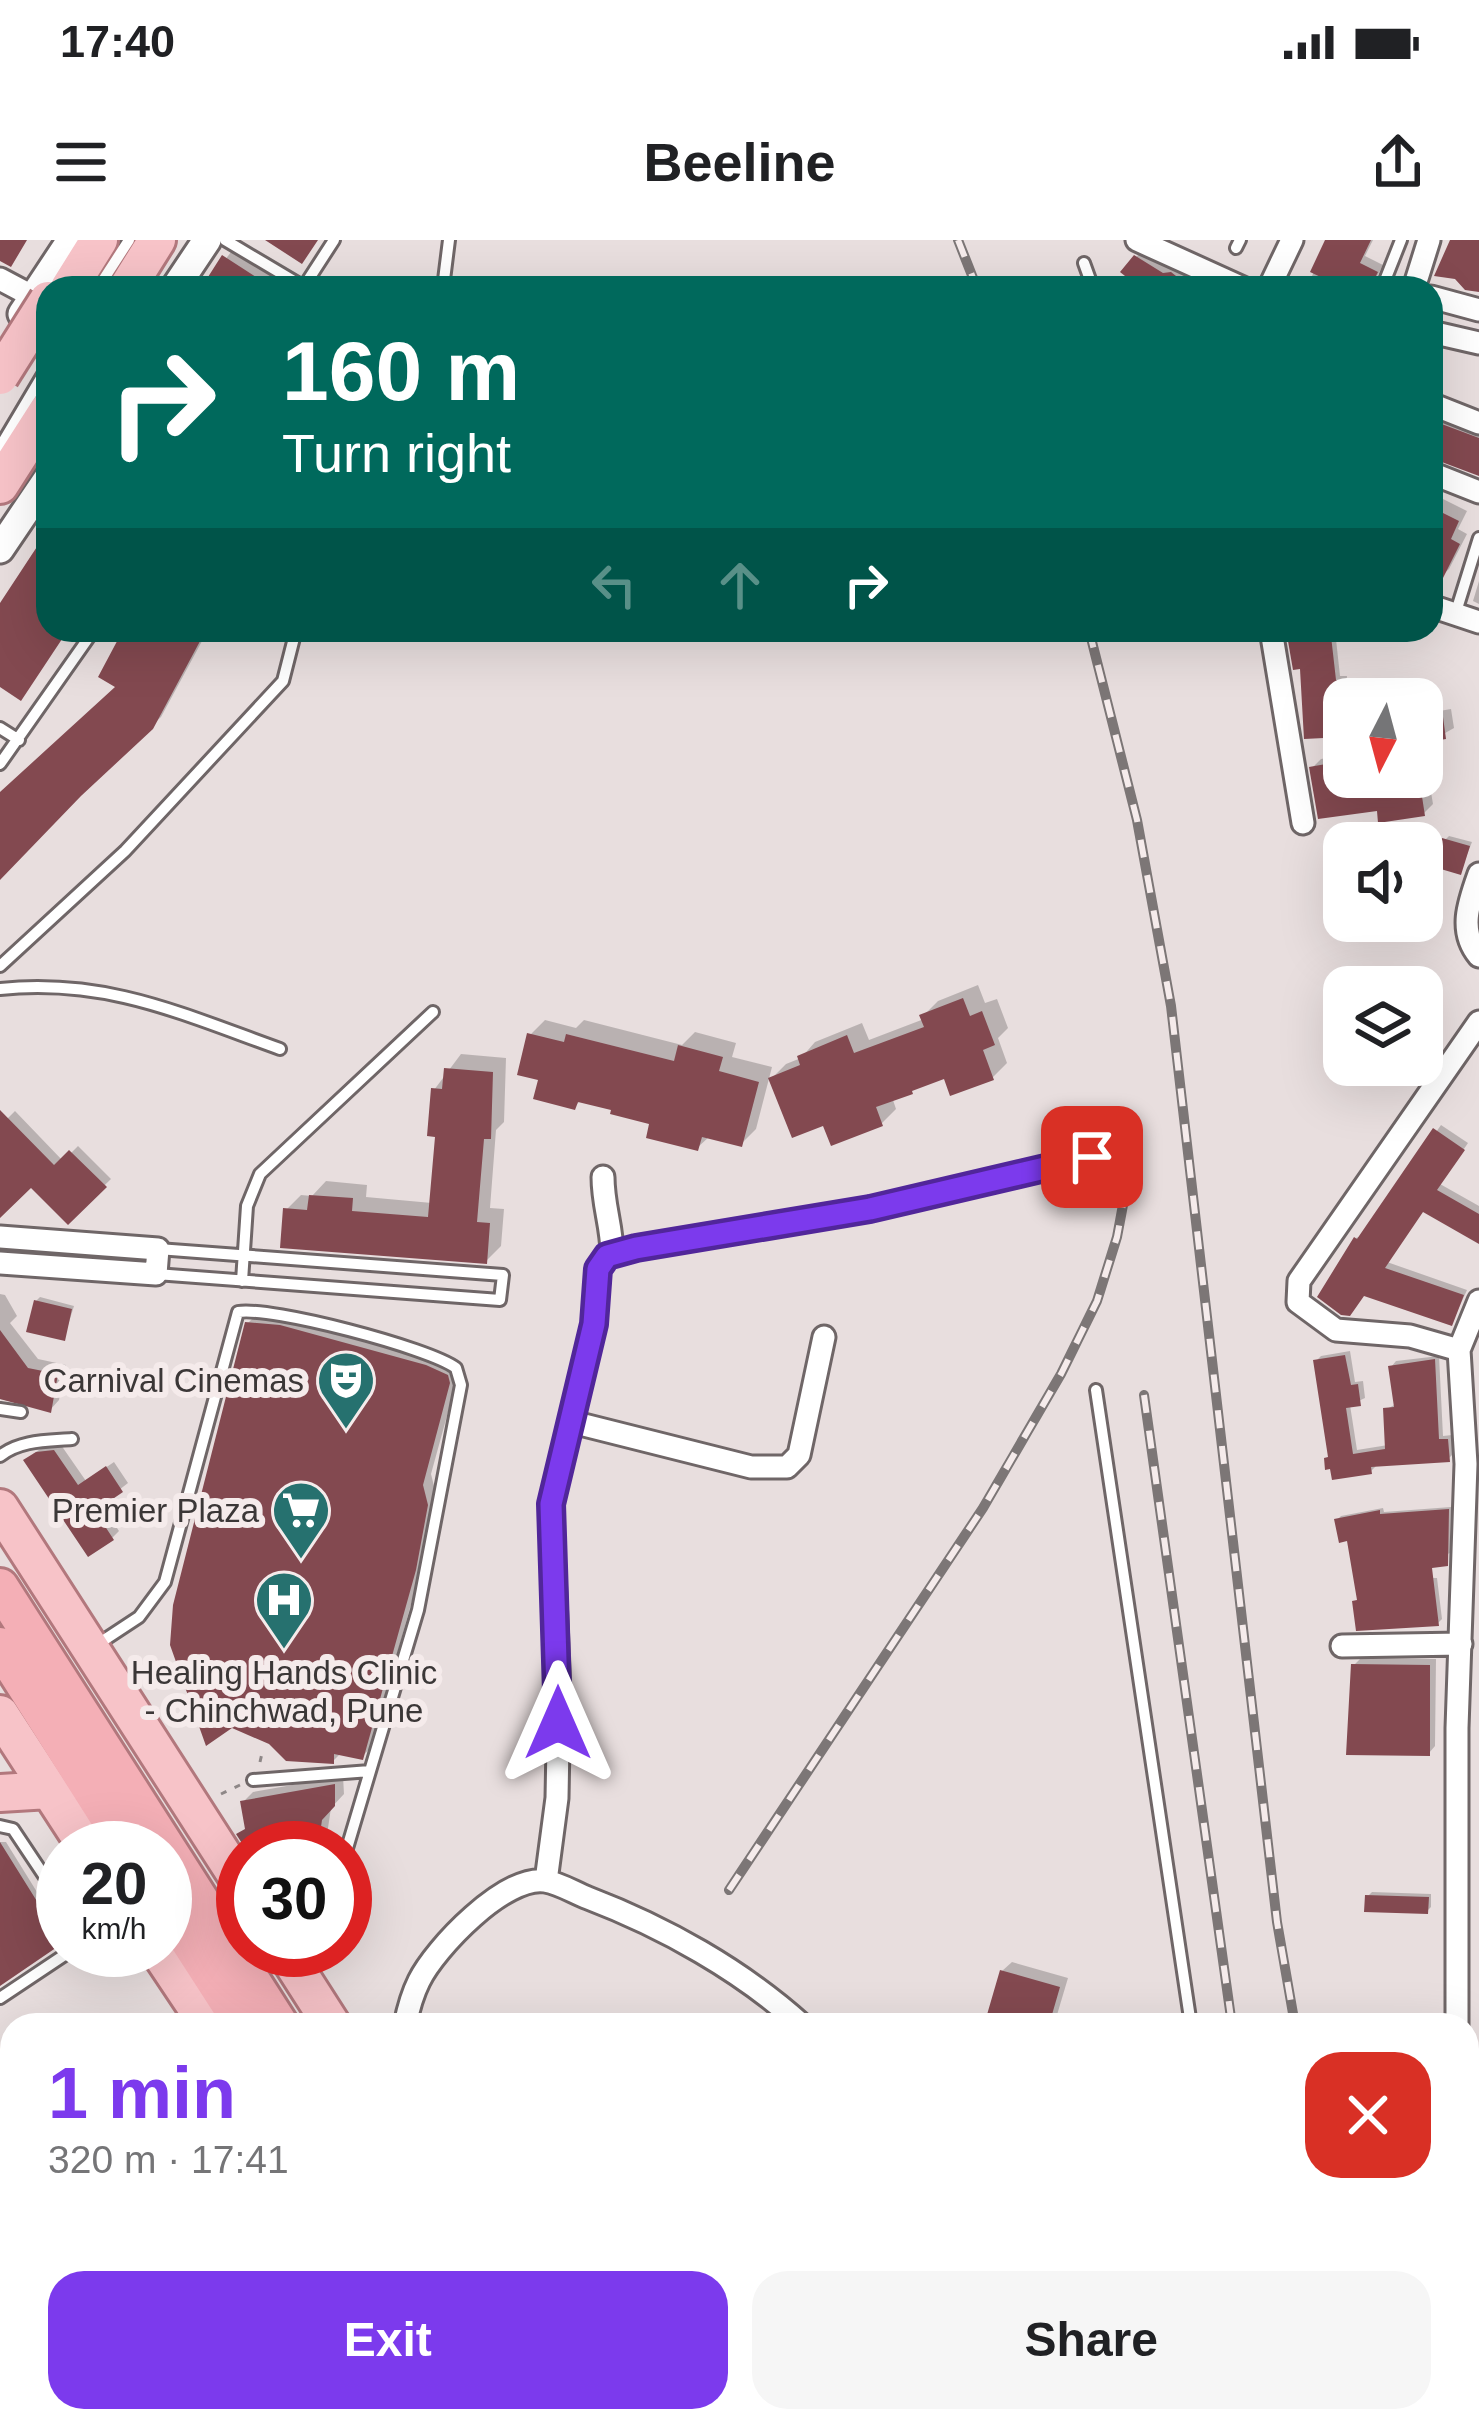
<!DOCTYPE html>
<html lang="en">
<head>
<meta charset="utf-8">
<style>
	:root { --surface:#fff; --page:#f6f6f6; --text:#202124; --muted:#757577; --accent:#7c3aed }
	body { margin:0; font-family:Helvetica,sans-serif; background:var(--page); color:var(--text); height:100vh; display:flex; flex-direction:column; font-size:45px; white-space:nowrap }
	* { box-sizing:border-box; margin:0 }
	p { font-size:39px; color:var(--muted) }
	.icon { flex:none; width:66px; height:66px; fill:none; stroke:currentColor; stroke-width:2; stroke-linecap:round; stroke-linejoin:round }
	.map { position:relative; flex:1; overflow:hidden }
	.side { position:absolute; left:0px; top:1773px; width:1479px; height:420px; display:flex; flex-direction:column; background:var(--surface); border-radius:36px 36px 0 0; box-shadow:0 12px 48px #0002 }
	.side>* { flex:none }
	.top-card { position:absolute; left:36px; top:36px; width:1407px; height:366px; border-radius:36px; box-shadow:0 12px 48px #0002; background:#00695c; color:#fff; overflow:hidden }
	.needle { width:78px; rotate:186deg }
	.buttons { position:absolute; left:1323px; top:438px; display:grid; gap:24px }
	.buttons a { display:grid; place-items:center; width:120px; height:120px; border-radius:24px; background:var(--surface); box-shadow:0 12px 48px #0002; font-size:60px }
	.speed { position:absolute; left:36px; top:1581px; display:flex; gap:24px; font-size:60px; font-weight:700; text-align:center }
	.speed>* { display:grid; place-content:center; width:156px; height:156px; border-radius:50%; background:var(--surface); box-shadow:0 12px 48px #0002; line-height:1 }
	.speed small { font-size:30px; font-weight:400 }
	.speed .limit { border:18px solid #d22; background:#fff; color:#111 }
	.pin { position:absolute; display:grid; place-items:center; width:102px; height:102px; color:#fff; margin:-51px; border-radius:24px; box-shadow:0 6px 18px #0006 }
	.me { position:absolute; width:132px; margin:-66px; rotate:0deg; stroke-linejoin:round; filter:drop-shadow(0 0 9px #0008) }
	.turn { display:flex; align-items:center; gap:42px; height:252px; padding:0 48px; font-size:54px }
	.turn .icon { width:156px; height:156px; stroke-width:2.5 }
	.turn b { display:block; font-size:84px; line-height:102px }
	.lanes { display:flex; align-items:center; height:114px; padding:0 48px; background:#0003; justify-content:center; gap:60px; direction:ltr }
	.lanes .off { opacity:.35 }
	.round { display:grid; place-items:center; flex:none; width:126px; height:126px; border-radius:36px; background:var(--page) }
	.head { display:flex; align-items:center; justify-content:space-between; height:204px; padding:0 48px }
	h1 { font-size:72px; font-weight:600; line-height:90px; color:var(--accent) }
	.cta { display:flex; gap:24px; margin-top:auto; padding:24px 48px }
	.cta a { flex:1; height:138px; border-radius:36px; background:var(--accent); color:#fff; font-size:48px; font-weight:600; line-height:138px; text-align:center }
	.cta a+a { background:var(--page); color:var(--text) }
	.status { display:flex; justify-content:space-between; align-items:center; height:84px; padding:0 60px; background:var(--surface); direction:ltr }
	.status svg { height:33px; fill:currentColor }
	header { display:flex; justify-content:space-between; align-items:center; height:156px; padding:0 48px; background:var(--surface); font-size:54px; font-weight:600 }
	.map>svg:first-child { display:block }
</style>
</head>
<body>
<div class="status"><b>17:40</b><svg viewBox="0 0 49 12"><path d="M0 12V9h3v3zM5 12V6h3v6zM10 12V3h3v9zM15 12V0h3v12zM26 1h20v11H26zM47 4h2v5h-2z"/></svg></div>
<header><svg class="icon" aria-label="menu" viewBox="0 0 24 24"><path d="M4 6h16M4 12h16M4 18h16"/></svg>Beeline<svg class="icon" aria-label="share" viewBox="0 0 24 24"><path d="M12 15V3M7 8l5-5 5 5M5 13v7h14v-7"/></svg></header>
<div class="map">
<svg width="1479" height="2193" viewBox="0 0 1479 2193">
	<rect width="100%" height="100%" fill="#e8dede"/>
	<!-- shadow -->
	<path fill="#0003" d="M1329 0H1373L1365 16 1383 25 1371 48H1337L1312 36Z
		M234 8 287 42 284 48H204Z
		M1146 8 1181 23 1211 48H1145L1136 17Z
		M1431 167 1479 189V233L1431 217Z
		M1431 253 1467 271 1458 289 1467 294 1449 329 1431 345Z
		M48 296V390H68L20 457 0 444V369Z
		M1479 341V364L1473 361Z
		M127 390H208L161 477 82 550 0 636V557L120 446Z
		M1291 390H1335L1340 436H1347L1343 495 1302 426 1295 427Z
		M1451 469 1454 488 1438 497 1443 531 1429 540 1433 564 1424 573 1379 568 1312 528 1321 519 1344 515V537H1422V474Z
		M1449 596 1472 602 1460 632 1445 600Z
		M978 745 985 763 997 759 1008 788 998 798 1007 823 993 837 946 835 892 857 896 869 882 883 825 882 771 839 786 824 801 818 815 802 862 783 869 800 924 779 923 776 938 761Z
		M545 780 576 788 584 780 682 805 695 792 736 803 732 817 772 827 756 889 741 904 710 896 697 908 653 882 615 868 582 859 574 867 542 838 530 795Z
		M461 814 506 818 504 882 496 890 490 968 504 969 501 1006 486 1021 286 970 301 955 312 956 326 941 367 945 366 957 432 963 438 894 434 850Z
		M15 871 63 921 78 906 111 939 68 981 31 944 0 967V886Z
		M1441 885 1468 903 1440 944 1479 966V988L1423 969 1387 1022 1467 1050 1452 1083 1365 1053 1356 998 1364 995Z
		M0 1054 5 1055 17 1076 10 1083 38 1119 66 1125 59 1160 50 1170 0 1159Z
		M40 1057 74 1066 64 1098 36 1061Z
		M258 1073 436 1116 459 1132 431 1234 436 1254 424 1318 371 1507 362 1517 342 1512 333 1521 248 1083Z
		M1350 1111 1355 1142 1363 1141 1365 1158 1350 1165 1357 1210 1388 1205 1387 1169 1396 1164 1391 1127 1396 1121 1439 1116 1443 1196 1452 1195 1453 1214 1448 1219 1376 1226 1371 1231 1331 1215 1316 1121 1321 1116Z
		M61 1205 86 1241 114 1222 128 1243 101 1264 119 1291 112 1298 33 1214 45 1206Z
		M1451 1267 1450 1313 1392 1337 1437 1338 1442 1379 1438 1383 1360 1357 1349 1298 1337 1280 1341 1276 1383 1268 1384 1272Z
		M1361 1418 1436 1419 1435 1506 1429 1513 1354 1425Z
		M343 1536 344 1554 331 1568 325 1608H249L243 1562 253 1552Z
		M0 1602H6L63 1694V1700L0 1743Z
		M1372 1652 1431 1654V1667L1427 1671 1368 1656Z
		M1012 1722 1068 1738 1054 1785H987L1002 1731Z
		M0 2165 12 2169V2181L57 2183 54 2193H0Z
		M1034 2181 1037 2193H912L905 2182Z
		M796 2185 799 2193H778Z"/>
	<!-- building -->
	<path fill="#834950" d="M0 0H27L11 27 0 21Z
		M265 0H318L302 24Z
		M1325 0H1371L1360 23 1378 32 1370 48H1344L1310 32Z
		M1450 0H1479V52L1465 50 1455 39 1434 36Z
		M222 15 273 48H201Z
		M1134 15 1163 33 1171 32 1191 48H1140L1120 32Z
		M1431 180 1479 198V236L1431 218Z
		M1431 267 1459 281 1451 299 1460 304 1436 352 1431 351Z
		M48 290V341L39 354 48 360V390H68L21 461 0 447V363Z
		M123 390H206L153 489 81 556 0 640V552L115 447 98 437Z
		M1331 396 1336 440H1342L1344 497 1304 499 1300 429 1293 430 1288 401Z
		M1443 477 1446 499 1422 503V480Z
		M1343 521 1344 537H1419L1425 576 1378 583 1377 571 1318 579 1309 527Z
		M1442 598 1470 606 1461 635 1434 627Z
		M963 758 970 776 982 771 995 805 983 810 994 840 950 856 944 839 912 851 913 854 876 867 883 886 831 906 823 886 792 898 768 838 800 825 797 816 847 795 854 813 924 787 919 775Z
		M527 793 564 802 566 794 674 821 678 805 723 817 719 831 759 842 742 907 702 897 698 911 646 898 649 884 610 874 611 870 578 862 575 870 533 859 538 840 517 835Z
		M444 828 493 832 491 899H484L477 982 490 983 487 1024 280 1008 283 968 307 970 309 955 353 958 352 971 428 977 435 897 427 896 431 848 442 849Z
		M0 870 54 925 69 910 107 947 68 985 31 948 0 978Z
		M1433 888 1465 910 1437 950 1479 974V1004L1423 972 1385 1028 1464 1055 1452 1086 1364 1056 1350 1076 1341 1075 1317 1057 1354 997 1357 999Z
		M34 1060 72 1069 65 1101 26 1092Z
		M245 1082 280 1085 426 1125 448 1135 450 1143 423 1245 428 1265 416 1330 363 1520 334 1514V1524L286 1521 269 1504 232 1488 206 1506 170 1405 173 1365Z
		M0 1090 28 1128 58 1134 51 1173 0 1159Z
		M1345 1115 1351 1145 1358 1144 1361 1166 1346 1168 1353 1214 1385 1209 1383 1168 1394 1167 1388 1126 1435 1119 1439 1199H1448L1450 1222 1371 1227 1372 1234 1332 1240 1330 1229 1325 1230 1324 1218 1328 1217 1313 1120Z
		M54 1210 78 1245 106 1226 123 1252 95 1271 114 1300 88 1317 23 1220 36 1212Z
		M1449 1269 1448 1326 1432 1328 1439 1386 1356 1391 1352 1361 1357 1360 1347 1301 1339 1303 1334 1279 1380 1270V1274Z
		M1351 1424 1430 1425V1516L1346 1515Z
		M335 1544V1566L322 1580 318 1608H245L236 1594 245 1589 240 1561Z
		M0 1602 63 1703 0 1746Z
		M1365 1655 1429 1657 1428 1674 1364 1672Z
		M1000 1730 1060 1747 1049 1785H984Z"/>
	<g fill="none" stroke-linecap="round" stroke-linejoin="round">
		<!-- trunk-tunnel -->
		<path stroke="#c5bdbd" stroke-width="36" stroke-dasharray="36 18" stroke-linecap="butt" d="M506 2181 514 2193"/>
		<defs>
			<path id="service" d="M225 0 304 47
				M1236 8 1240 0
				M1084 23 1093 48
				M98 48 129 0
				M303 48 334 0
				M443 48 449 0
				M1382 48 1401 0
				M0 207 48 126
				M1455 375 1479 298
				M0 488 19 500
				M0 524 94 390
				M0 726 125 611 283 441 296 390
				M0 749C106 738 182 774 280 809
				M156 1034 500 1060 503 1035 158 1009
				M242 1041 247 966 260 934 433 772
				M1096 1150 1191 1785
				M0 1169 21 1172
				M0 1216C20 1200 47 1201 72 1199
				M95 1406 139 1377 165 1342 238 1072C270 1066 430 1108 456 1128L461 1145 418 1370 345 1615
				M253 1540 370 1531
				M0 1586 13 1589 63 1664
				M0 1758 72 1710
				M0 2122 12 2127
				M74 2181 77 2193
				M398 2181 406 2193"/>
			<path id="minor" d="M1137 0 1243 48
				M0 39 47 64
				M1269 48 1292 0
				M1414 48 1429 0
				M1431 57 1479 70
				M1431 92 1479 103
				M1431 164 1479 183
				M1431 233 1479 252
				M1431 366 1479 382
				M1271 390 1303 583
				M1479 634C1469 662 1458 691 1479 716
				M603 937C603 966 612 986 612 1014
				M0 997 158 1009 156 1034 0 1023
				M1459 1110 1410 1096 1336 1090 1298 1062 1299 1041 1479 782
				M572 1182 751 1227H787L799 1215 824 1097
				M1342 1406 1461 1404
				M546 1641 557 1558 559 1451 551 1264 594 1084 599 1029 607 1016 636 1008 870 969 1092 917
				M405 1785C408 1770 412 1755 419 1741 435 1708 505 1635 545 1641 559 1643 575 1653 588 1658 664 1687 741 1730 802 1785
				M1457 1785V1488L1466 1224 1459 1110 1479 1061
				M1467 1904 1479 1910
				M1192 2181 1193 2193
				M1224 2181 1243 2193
				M1078 2193 1090 2181"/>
			<path id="tertiary" d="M175 48 207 0
				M22 74 71 0
				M0 309 48 238"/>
			<path id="primary" d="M69 48 99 0
				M127 48 157 0
				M0 245 48 170
				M0 1268 243 1646
				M0 1474 87 1608
				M0 1553 49 1550
				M158 1710 208 1785
				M284 1710 332 1785
				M1467 1952 1479 1949
				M1467 1981 1479 1977
				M472 2181 480 2193
				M549 2193 569 2189 590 2193
				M624 2193 650 2181
				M694 2193 722 2181"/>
			<path id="trunk" d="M0 1347 280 1785
				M0 1406 128 1608
				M165 1664 243 1785"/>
		</defs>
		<!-- service casing -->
		<use href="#service" stroke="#6f6667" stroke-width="16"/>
		<!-- minor casing -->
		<use href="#minor" stroke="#6f6667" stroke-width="27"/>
		<!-- tertiary casing -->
		<use href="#tertiary" stroke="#6f6667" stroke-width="33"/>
		<!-- primary casing -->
		<use href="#primary" stroke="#b2787d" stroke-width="42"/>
		<!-- trunk casing -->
		<use href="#trunk" stroke="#b2787d" stroke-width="42"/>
		<!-- path -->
		<path stroke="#8e8787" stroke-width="3" stroke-dasharray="6 9" stroke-linecap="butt" d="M260 1522 263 1509
			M221 1554 240 1545"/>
		<!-- service -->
		<use href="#service" stroke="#fff" stroke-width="10"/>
		<!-- minor -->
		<use href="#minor" stroke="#fff" stroke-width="21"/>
		<!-- tertiary -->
		<use href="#tertiary" stroke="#fff" stroke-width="27"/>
		<!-- primary -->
		<use href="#primary" stroke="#f7c3c8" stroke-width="36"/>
		<!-- trunk -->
		<use href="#trunk" stroke="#f4afb6" stroke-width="36"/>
		<defs>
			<path id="rail" d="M958 0 977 48
				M1089 390 1137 580 1171 766 1277 1682 1295 1785
				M1144 1155 1232 1785
				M729 1650 983 1268 1061 1134 1097 1061 1117 997 1131 922
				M1418 2181 1422 2193"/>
		</defs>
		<!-- rail casing -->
		<use href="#rail" stroke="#7c7676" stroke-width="10"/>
		<!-- rail -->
		<use href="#rail" stroke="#f5ebeb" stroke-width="6" stroke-dasharray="18" stroke-linecap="butt"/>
		<defs>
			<path id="primary-bridge" d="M0 136 48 60"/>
		</defs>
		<!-- primary-bridge casing -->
		<use href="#primary-bridge" stroke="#b2787d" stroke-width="42" stroke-linecap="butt"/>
		<!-- primary-bridge -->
		<use href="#primary-bridge" stroke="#f7c3c8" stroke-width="36"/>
	</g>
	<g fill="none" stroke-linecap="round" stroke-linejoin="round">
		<defs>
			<path id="route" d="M558 1483 551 1264 594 1084 598 1029 607 1016 636 1008 870 969 1092 917"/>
		</defs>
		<!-- route casing -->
		<use href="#route" stroke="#51269a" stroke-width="30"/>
		<!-- route -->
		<use href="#route" stroke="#7c3aed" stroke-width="21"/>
	</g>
	<!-- icons -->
	<defs>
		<symbol id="theatre-pin" viewBox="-11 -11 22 30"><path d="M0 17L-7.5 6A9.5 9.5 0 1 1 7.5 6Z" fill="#26716f" stroke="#f5ebeb"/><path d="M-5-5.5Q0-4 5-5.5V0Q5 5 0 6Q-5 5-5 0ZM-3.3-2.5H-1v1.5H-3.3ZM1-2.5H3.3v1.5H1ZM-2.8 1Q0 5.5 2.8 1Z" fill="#fff"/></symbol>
		<symbol id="supermarket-pin" viewBox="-11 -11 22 30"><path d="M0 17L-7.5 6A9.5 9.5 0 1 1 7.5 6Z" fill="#26716f" stroke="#f5ebeb"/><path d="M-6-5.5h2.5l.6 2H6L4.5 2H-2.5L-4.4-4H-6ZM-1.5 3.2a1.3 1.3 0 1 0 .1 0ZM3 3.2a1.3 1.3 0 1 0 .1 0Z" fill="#fff"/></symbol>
		<symbol id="hospital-pin" viewBox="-11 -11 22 30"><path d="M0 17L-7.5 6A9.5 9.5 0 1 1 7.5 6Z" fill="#26716f" stroke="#f5ebeb"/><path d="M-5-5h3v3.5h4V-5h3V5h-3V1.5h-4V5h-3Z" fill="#fff"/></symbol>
	</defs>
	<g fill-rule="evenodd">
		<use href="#theatre-pin" x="313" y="1107" width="66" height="90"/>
		<use href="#supermarket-pin" x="268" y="1237" width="66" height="90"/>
		<use href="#hospital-pin" x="251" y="1327" width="66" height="90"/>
	</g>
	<g text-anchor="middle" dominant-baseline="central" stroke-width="12" stroke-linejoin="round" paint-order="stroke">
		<!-- poi labels -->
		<g font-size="33" fill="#3b3737" stroke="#f5ebeb" text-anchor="end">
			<text x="304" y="1140">Carnival Cinemas</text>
			<text x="259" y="1270">Premier Plaza</text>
			<text x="284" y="1432" text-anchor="middle">Healing Hands Clinic<tspan x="284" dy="38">- Chinchwad, Pune</tspan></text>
		</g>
	</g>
</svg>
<div class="buttons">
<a><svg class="needle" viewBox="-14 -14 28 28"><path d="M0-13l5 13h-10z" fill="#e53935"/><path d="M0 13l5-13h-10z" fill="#757577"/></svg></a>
<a><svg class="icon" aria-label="sound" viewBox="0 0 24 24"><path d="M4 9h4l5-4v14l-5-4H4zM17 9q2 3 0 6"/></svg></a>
<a><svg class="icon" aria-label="layers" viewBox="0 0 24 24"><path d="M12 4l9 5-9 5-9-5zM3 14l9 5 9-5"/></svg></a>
</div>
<div class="speed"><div>20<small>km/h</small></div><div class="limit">30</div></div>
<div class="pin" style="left:1092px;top:917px;background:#d93025"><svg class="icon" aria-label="arrive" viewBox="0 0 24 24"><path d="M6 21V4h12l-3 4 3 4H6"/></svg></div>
<svg class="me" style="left:558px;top:1483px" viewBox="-20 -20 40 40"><path d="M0-17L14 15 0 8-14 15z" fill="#7c3aed" stroke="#fff" stroke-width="4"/></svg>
<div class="top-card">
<div class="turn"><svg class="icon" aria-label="right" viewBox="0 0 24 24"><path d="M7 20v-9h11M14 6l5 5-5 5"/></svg><div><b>160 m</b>Turn right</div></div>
<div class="lanes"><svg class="icon off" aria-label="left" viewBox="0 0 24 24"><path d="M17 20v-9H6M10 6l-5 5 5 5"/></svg><svg class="icon off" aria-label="ahead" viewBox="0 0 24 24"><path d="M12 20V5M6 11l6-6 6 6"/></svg><svg class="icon" aria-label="right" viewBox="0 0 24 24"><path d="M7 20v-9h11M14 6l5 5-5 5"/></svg></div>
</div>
<section class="side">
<div class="head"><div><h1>1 min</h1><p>320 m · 17:41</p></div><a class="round" style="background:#d93025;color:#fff"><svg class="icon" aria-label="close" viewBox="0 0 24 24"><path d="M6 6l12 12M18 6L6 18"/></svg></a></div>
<div class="cta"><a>Exit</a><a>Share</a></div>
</section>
</div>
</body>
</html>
